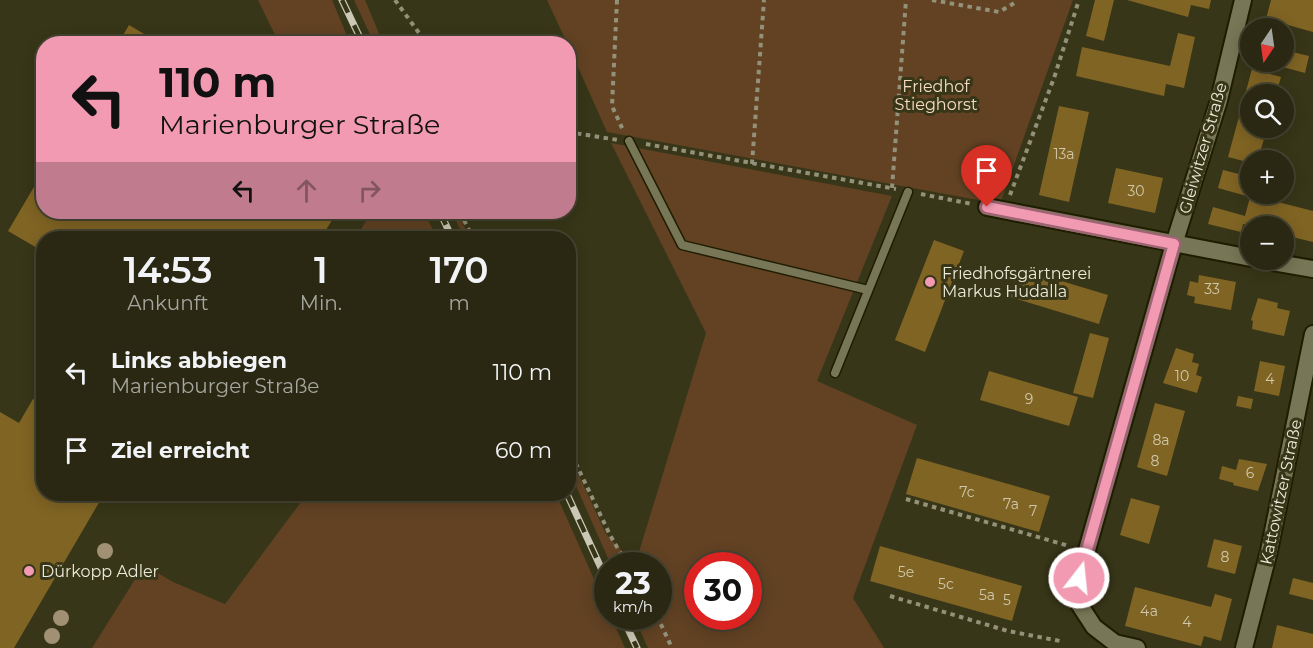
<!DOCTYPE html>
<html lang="de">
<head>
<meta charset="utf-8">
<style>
	:root { --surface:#2a2812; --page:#32301b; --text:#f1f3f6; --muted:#a5a69f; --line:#464432 }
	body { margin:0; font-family:Montserrat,sans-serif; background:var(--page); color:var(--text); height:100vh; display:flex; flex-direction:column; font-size:22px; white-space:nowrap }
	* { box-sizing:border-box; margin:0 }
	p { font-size:20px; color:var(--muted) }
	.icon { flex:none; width:33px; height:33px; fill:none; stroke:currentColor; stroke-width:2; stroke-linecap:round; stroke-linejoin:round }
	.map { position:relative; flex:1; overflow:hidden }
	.drawer { position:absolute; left:36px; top:231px; width:540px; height:270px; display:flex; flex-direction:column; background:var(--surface); border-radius:24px; box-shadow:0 3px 15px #0003,0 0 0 2px var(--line) }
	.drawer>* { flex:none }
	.top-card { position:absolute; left:36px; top:36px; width:540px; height:183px; border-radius:24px; box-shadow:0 3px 15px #0003,0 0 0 2px var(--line); background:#f19ab2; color:#111; overflow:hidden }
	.needle { width:39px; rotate:193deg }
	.tools { position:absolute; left:1240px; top:18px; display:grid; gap:12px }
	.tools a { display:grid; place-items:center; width:54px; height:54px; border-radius:50%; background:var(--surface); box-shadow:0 3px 15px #0003,0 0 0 2px var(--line); font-size:30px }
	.speed { position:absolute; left:594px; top:552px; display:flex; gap:12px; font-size:30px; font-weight:700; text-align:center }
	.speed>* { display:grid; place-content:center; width:78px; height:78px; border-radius:50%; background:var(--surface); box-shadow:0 3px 15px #0003,0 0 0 2px var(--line); line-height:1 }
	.speed small { font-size:15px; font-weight:400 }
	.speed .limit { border:9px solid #d22; background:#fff; color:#111 }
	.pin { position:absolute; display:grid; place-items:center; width:51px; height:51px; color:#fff; margin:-62px -26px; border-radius:50% 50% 50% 0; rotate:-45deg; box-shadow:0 0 6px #0007 }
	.pin .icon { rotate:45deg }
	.me { position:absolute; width:66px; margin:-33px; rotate:16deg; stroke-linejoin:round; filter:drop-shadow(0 0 4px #0008) }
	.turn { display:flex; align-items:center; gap:21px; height:126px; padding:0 24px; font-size:27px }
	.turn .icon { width:78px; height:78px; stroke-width:2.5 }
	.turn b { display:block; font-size:42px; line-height:51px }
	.lanes { display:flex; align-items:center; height:57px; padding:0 24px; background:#0003; justify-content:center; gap:30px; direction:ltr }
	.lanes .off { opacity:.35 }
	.eta { display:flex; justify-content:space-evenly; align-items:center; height:102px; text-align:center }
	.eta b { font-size:36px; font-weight:600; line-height:42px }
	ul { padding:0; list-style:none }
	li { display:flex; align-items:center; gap:18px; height:78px; padding:0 24px }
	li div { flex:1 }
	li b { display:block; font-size:22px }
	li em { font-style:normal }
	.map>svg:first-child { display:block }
</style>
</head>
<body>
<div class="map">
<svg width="1313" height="648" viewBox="0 0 1313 648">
	<rect width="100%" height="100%" fill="#383618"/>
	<!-- green -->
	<path fill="#624223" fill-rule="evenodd" d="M258 0H332L350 43H279Z
		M354 0H365L383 43H374Z
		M547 0H1073L1000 204 607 132 569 47 568 44 567 43Z
		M611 143 892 196 817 381 917 425 853 598 884 648H648L634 617 658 616V566L611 565 569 470 568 452 606 534 629 558 639 552 706 333ZM698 566H748V616H698Z
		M371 212H424L437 238H356Z
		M452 212H457L470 238H464Z
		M307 494H556L607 608 608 616 611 617 625 648H92L144 565 173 582 225 604Z"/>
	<!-- building -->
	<path fill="#806424" d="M1095 0H1114L1104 41 1086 36Z
		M1127 0H1211L1209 9 1191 5 1188 17Z
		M1271 0H1313V32L1266 19Z
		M129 25 161 44H118Z
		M1178 33 1195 37 1184 88 1166 84 1164 96 1076 76 1082 47 1170 66Z
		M1284 50 1309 56 1305 73 1265 62H1284Z
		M1252 69 1281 77 1276 94H1251V128H1267L1258 160H1251V163L1228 157Z
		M1059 106 1089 112 1069 202 1039 195Z
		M1116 168 1163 178 1155 213 1108 203Z
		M44 170V212H337L321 238H44V252L8 231Z
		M1223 170 1251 177V195L1313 211V242L1284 235V226H1253L1243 224 1241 232 1208 224 1213 207 1245 216 1250 197 1218 188Z
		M934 240 964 251 925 352 895 340Z
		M1018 268 1108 295 1099 324 1010 297Z
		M1199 275 1236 282 1231 310 1194 303 1195 297 1187 295 1190 281 1198 283Z
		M1258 298 1278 303 1277 308 1290 311 1284 336 1252 329 1253 321 1251 320Z
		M1090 333 1109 338 1093 398 1073 393Z
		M1176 348 1194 354 1192 362 1199 364 1196 375 1202 377 1197 393 1163 383Z
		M1260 361 1285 366 1279 396 1254 391Z
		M989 371 1078 397 1069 426 980 400Z
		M1238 396 1253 399 1251 409 1236 406Z
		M33 399 44 405V494H104L14 648H0V412L19 423Z
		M1155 403 1185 411 1167 476 1137 467Z
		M917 458 1050 496 1039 532 906 494Z
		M1239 459 1267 464 1258 491 1233 485 1234 483 1219 479 1222 466 1236 470Z
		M1131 498 1160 506 1149 544 1120 535Z
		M1214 539 1242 546 1235 574 1207 567Z
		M880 546 1022 586 1012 621 870 581Z
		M1293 578 1313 583V600L1289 594Z
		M1135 587 1211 607 1215 594 1232 599 1221 641 1204 636 1201 646 1125 626Z
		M1277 625 1313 634V648H1272Z"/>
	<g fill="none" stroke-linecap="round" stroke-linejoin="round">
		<defs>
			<path id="lane" d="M629 141 682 245 868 290
				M835 373 908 192"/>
			<path id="street" d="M987 207 1251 258
				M1260 260 1313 269
				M1137 648 1115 643 1094 627 1079 604V578L1174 244 1219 100 1243 0
				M1244 648 1269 551 1313 334"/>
		</defs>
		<!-- lane casing -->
		<use href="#lane" stroke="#1f1d01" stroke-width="11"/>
		<!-- street casing -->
		<use href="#street" stroke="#1f1d01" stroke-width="20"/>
		<!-- path -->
		<path stroke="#939179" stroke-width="4" stroke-dasharray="4.5 4.5" stroke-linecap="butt" d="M395 0 427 44
			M617 0 612 106 623 130
			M932 0 999 12 1016 2V0
			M568 132 618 140
			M646 144 896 189
			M752 164 764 0
			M892 188 906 0
			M921 194 972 204
			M1010 195 1054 78 1079 0
			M460 212 473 238
			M568 447 610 535 628 566
			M906 499 1069 546
			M890 596 1008 631 1060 641
			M657 616 672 648"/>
		<!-- lane -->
		<use href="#lane" stroke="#777656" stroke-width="8"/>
		<!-- street -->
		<use href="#street" stroke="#777656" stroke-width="16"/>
		<defs>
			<path id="rail" d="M342 0 363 44
				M440 212 452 238
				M567 494 608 583
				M622 616 637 648"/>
		</defs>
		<!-- rail casing -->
		<use href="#rail" stroke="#cbc9b5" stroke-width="7"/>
		<!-- rail -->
		<use href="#rail" stroke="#383618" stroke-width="4.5" stroke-dasharray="14" stroke-linecap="butt"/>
	</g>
	<!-- trees -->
	<g fill="#a19074">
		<circle cx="105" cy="551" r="8"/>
		<circle cx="61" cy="618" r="8"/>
		<circle cx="52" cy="636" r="8"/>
	</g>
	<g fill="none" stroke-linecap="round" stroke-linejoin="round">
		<defs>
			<path id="route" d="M987 207 1174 244 1079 578"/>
		</defs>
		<!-- route casing -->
		<use href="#route" stroke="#9d6474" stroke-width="15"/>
		<!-- route -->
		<use href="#route" stroke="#f19ab2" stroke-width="10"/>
	</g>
	<!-- markers -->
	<g fill="#f19ab2" stroke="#383618" stroke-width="2">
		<circle cx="930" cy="282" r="6"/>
		<circle cx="29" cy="571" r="6"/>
	</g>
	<g text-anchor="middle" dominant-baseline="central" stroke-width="6" stroke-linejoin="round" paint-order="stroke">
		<!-- number labels -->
		<g font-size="14" fill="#d0c8ab">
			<text x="1064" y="154">13a</text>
			<text x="1136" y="191">30</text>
			<text x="1212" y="289">33</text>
			<text x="1182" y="376">10</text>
			<text x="1270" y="379">4</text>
			<text x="1029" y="399">9</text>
			<text x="1161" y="440">8a</text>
			<text x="1155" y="461">8</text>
			<text x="1250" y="473">6</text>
			<text x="967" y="492">7c</text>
			<text x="1011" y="504">7a</text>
			<text x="1033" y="511">7</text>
			<text x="1225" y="557">8</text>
			<text x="906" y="572">5e</text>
			<text x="946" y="584">5c</text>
			<text x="987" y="595">5a</text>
			<text x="1007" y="600">5</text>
			<text x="1149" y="611">4a</text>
			<text x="1187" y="622">4</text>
		</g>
		<!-- park labels -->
		<g font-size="16" fill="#f7dac0" stroke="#383618">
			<text x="936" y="86">Friedhof<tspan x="936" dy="18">Stieghorst</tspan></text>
		</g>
		<!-- street labels -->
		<g font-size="16" fill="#ebead8" stroke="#383618">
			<text transform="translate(1203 148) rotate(-74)">Gleiwitzer Straße</text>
			<text transform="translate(1281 492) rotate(-78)">Kattowitzer Straße</text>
		</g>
		<!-- poi labels -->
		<g font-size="16" fill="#ebead8" stroke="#383618" text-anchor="start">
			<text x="942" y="273">Friedhofsgärtnerei<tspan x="942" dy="18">Markus Hudalla</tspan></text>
			<text x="41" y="571">Dürkopp Adler</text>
		</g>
	</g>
</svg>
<div class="tools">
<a><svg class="needle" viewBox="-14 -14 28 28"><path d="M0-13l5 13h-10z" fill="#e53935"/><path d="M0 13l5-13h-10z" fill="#a5a69f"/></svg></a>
<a><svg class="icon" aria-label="search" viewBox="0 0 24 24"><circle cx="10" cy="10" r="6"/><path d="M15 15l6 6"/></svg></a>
<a>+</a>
<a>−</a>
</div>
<div class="speed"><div>23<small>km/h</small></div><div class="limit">30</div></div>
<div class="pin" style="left:987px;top:207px;background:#d93025"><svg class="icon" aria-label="arrive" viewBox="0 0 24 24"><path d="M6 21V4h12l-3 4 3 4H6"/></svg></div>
<svg class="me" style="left:1079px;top:578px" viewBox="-20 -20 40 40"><circle r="17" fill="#f19ab2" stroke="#fff" stroke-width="3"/><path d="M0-11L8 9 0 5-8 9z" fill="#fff"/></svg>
<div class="top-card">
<div class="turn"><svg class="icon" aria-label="left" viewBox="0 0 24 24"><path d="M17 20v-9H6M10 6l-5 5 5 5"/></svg><div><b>110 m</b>Marienburger Straße</div></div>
<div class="lanes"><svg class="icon" aria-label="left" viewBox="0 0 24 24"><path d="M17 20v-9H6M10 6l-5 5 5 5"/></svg><svg class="icon off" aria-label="ahead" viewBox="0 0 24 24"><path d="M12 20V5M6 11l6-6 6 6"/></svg><svg class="icon off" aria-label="right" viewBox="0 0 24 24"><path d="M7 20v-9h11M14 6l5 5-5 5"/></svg></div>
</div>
<section class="drawer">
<div class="eta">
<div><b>14:53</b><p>Ankunft</p></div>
<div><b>1</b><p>Min.</p></div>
<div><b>170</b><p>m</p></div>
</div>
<ul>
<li><svg class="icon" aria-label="left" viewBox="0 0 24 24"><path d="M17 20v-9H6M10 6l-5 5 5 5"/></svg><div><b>Links abbiegen</b><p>Marienburger Straße</p></div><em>110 m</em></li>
<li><svg class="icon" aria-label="arrive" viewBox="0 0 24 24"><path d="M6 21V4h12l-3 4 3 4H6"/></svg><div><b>Ziel erreicht</b></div><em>60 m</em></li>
</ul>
</section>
</div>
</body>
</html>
